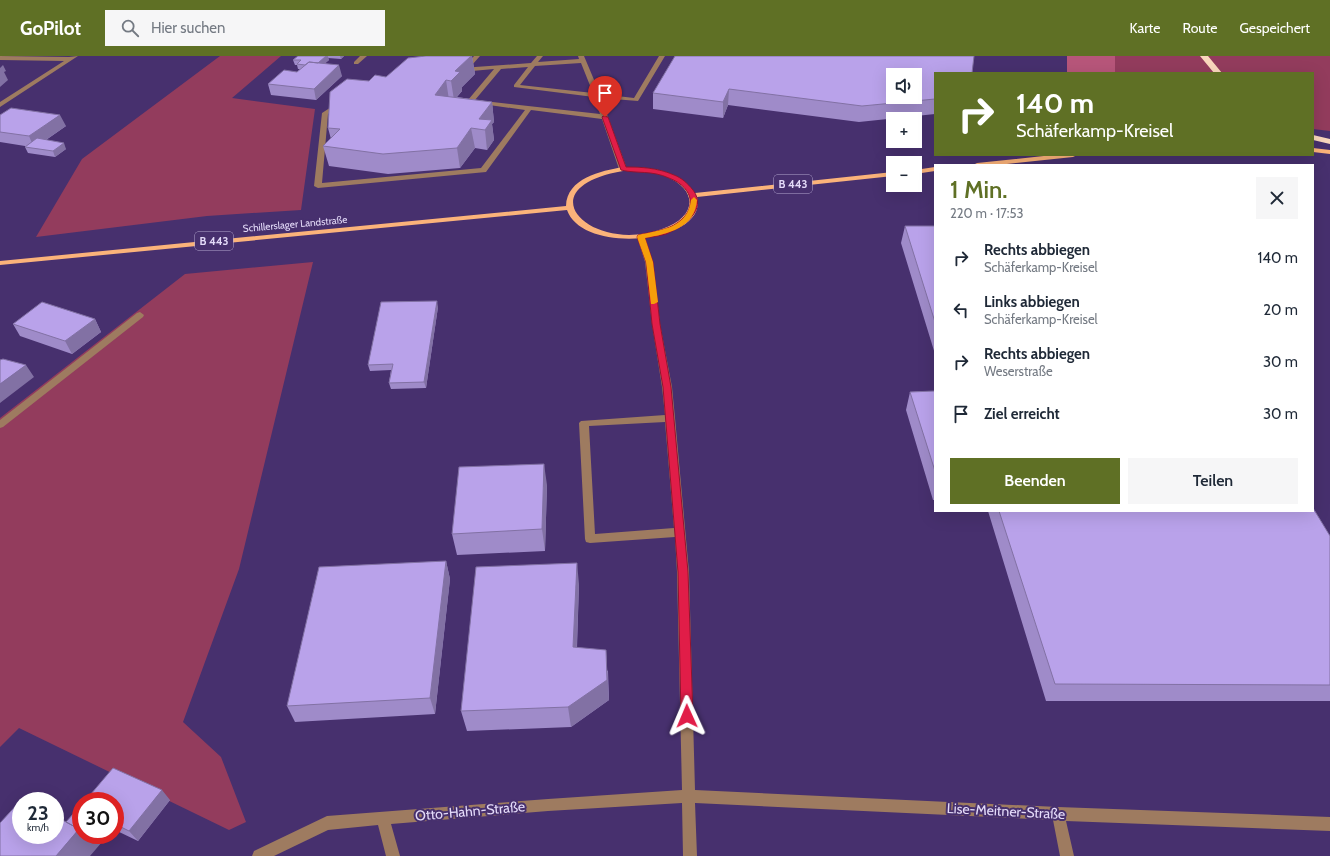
<!DOCTYPE html>
<html lang="de">
<head>
<meta charset="utf-8">
<style>
	:root { --surface:#fff; --page:#f6f6f7; --text:#1f2937; --muted:#747a83; --accent:#5f7025 }
	body { margin:0; font-family:Cabin,sans-serif; background:var(--page); color:var(--text); height:100vh; display:flex; flex-direction:column; font-size:15px; white-space:nowrap }
	* { box-sizing:border-box; margin:0 }
	p { font-size:13px; color:var(--muted) }
	.icon { flex:none; width:22px; height:22px; fill:none; stroke:currentColor; stroke-width:2; stroke-linecap:round; stroke-linejoin:round }
	.map { position:relative; flex:1; overflow:hidden }
	.sheet { position:absolute; left:934px; top:108px; width:380px; height:348px; display:flex; flex-direction:column; background:var(--surface); border-radius:0px; box-shadow:0 4px 16px #0002 }
	.sheet>* { flex:none }
	.top-card { position:absolute; left:934px; top:16px; width:380px; height:84px; border-radius:0px; box-shadow:0 4px 16px #0002; background:#5f7025; color:#fff; overflow:hidden }
	.buttons { position:absolute; left:886px; top:12px; display:grid; gap:8px }
	.buttons a { display:grid; place-items:center; width:36px; height:36px; border-radius:0px; background:var(--surface); box-shadow:0 4px 16px #0002; font-size:20px }
	.speed { position:absolute; left:12px; top:736px; display:flex; gap:8px; font-size:20px; font-weight:700; text-align:center }
	.speed>* { display:grid; place-content:center; width:52px; height:52px; border-radius:50%; background:var(--surface); box-shadow:0 4px 16px #0002; line-height:1 }
	.speed small { font-size:10px; font-weight:400 }
	.speed .limit { border:6px solid #d22; background:#fff; color:#111 }
	.pin { position:absolute; display:grid; place-items:center; width:34px; height:34px; color:#fff; margin:-41px -17px; border-radius:50% 50% 50% 0; rotate:-45deg; box-shadow:0 0 4px #0007 }
	.pin .icon { rotate:45deg }
	.me { position:absolute; width:44px; margin:-22px; rotate:359deg; stroke-linejoin:round; filter:drop-shadow(0 0 3px #0008) }
	.turn { display:flex; align-items:center; gap:14px; height:84px; padding:0 16px; font-size:18px }
	.turn .icon { width:52px; height:52px; stroke-width:2.5 }
	.turn b { display:block; font-size:28px; line-height:34px }
	.round { display:grid; place-items:center; flex:none; width:42px; height:42px; border-radius:0px; background:var(--page) }
	.headline { display:flex; align-items:center; justify-content:space-between; height:68px; padding:0 16px }
	h1 { font-size:24px; font-weight:600; line-height:30px; color:var(--accent) }
	.primary-button { display:flex; gap:8px; margin-top:auto; padding:8px 16px }
	.primary-button a { flex:1; height:46px; border-radius:0px; background:var(--accent); color:#fff; font-size:16px; font-weight:600; line-height:46px; text-align:center }
	.primary-button a+a { background:var(--page); color:var(--text) }
	ul { padding:0; list-style:none }
	li { display:flex; align-items:center; gap:12px; height:52px; padding:0 16px }
	li div { flex:1 }
	li b { display:block; font-size:15px }
	li em { font-style:normal }
	header { display:flex; align-items:center; gap:24px; box-sizing:border-box; height:56px; padding:0 20px; background:var(--accent); color:#fff }
	header strong { font-size:19px }
	nav { display:flex; gap:22px; margin-inline-start:auto; font-size:14px }
	.search { width:280px; height:36px; background:var(--page); display:flex; align-items:center; gap:10px; box-sizing:border-box; padding:0 14px; border-radius:0px; color:var(--muted); font-size:15px }
	.map>svg:first-child { display:block }
</style>
</head>
<body>
<header>
<strong>GoPilot</strong>
<div class="search"><svg class="icon" aria-label="search" viewBox="0 0 24 24"><circle cx="10" cy="10" r="6"/><path d="M15 15l6 6"/></svg>Hier suchen</div>
<nav><a>Karte</a><a>Route</a><a>Gespeichert</a></nav>
</header>
<div class="map">
<svg width="1330" height="800" viewBox="0 0 1330 800">
	<rect width="100%" height="100%" fill="#47306e"/>
	<!-- green -->
	<path fill="#933c5d" d="M220 0H281L232 42 315 53 301 154 207 160 36 181 82 103Z
		M1115 0H1330V75L1313 73V17H1115Z
		M313 206 239 513 183 666 221 701 246 766 229 774 19 672 0 691V362L185 218Z"/>
	<!-- forest -->
	<path fill="#b7567a" d="M1067 0H1115V17H1067Z"/>
	<g fill="none" stroke-linecap="round" stroke-linejoin="round">
		<!-- minor -->
		<path fill="#9e7b60" fill-rule="evenodd" d="M0 0 69 1 78 0 0 51V46L64 5 0 4Z
			M360 0H367L358 8H354V6Z
			M474 0H480L472 9H468L467 8Z
			M537 0H543L538 6 579 3 578 0H584L600 38 634 42 659 0H665L638 45 601 42 627 113 626 115H620L619 113 602 63 531 54 486 116 318 132 314 130 322 57 339 46 342 48 341 49 328 58 322 127 481 112 525 54 468 46V44L494 13 461 16 458 14 461 12 531 7ZM581 7 593 37 520 29 535 10ZM528 11 514 29V31L594 41 600 58 475 44 501 13Z
			M638 179H644L645 181 653 206 660 268 672 331 675 362 689 516 695 734 1058 751 1330 761V775L1066 765 1074 800H1060L1053 764 695 747 697 800H683L682 747 548 755 391 768 400 800H386L378 769 328 774 274 800H252L254 795 327 760 548 743 682 734 677 516 675 481 590 487 586 486 585 483 579 367 581 365 665 359 662 331 652 268 645 206 637 181ZM665 366 674 472 595 478 589 370Z
			M140 256 144 259 143 261 3 371 0 372V364L137 257Z"/>
		<!-- major -->
		<path fill="#fbb37a" fill-rule="evenodd" d="M1313 92 1330 94V98L1313 96Z
			M1053 99H1077L1073 101 998 109H973L977 107Z
			M623 111C649 111 678 113 695 137L893 116V120L697 141C709 187 583 200 567 154L0 209V205L566 150C567 122 601 115 623 111ZM623 115C637 115 652 115 665 120 700 134 696 162 662 173 591 199 524 132 623 115Z
			M935 111V115L915 118V114Z"/>
		<!-- highway -->
		<path fill="#fad7bd" fill-rule="evenodd" d="M1200 0H1208L1222 17H1214Z
			M1313 79 1330 83V88L1313 84Z"/>
	</g>
	<!-- wall -->
	<path fill="#9f8bc9" d="M298 0H344L341 3 328 2 329 4 325 7 342 20 316 44 271 39 268 28 297 16 300 13H298L297 9H295L293 4Z
		M421 0H472L475 18 462 31V35L457 41 492 46 494 66 492 68 494 84 487 94 475 92 460 112 388 118 329 110 323 90 331 83 328 72 369 25 386 21 424 0Z
		M935 17V58L859 66 728 49 723 62 653 53V37Z
		M0 59 66 70 46 84 66 93 55 101 28 97 25 91V90L0 86Z
		M905 170H935V298L901 187Z
		M438 251 426 332 391 333 389 327 391 314 370 315 368 309Z
		M95 263 101 276 72 298 20 280 13 268Z
		M935 335V444H933L906 354 910 336Z
		M547 429 545 495 457 499 452 478Z
		M988 455H1313L1330 480V645H1046Z
		M446 505 450 523 435 658 295 666 287 650Z
		M579 528 577 592 608 615 609 644 571 671 467 675 461 655Z
		M170 744 138 785 115 774V745Z"/>
	<!-- shaded-wall -->
	<path fill="#8271a4" d="M326 0H328L329 4 316 16 314 10Z
		M340 0H344L341 3Z
		M471 0H472L475 18 462 31V35L454 44 451 25 455 15Z
		M3 9 6 15 4 16 8 24 0 31V12Z
		M339 9 342 20 316 44 314 33Z
		M446 24 449 44 435 39Z
		M729 33 728 49 723 62V46Z
		M492 46 494 66 492 68 494 84 487 94 485 74 479 63Z
		M60 59 66 70 34 92 29 80Z
		M471 72 475 92 460 112 457 92Z
		M64 87 66 93 55 101 53 95Z
		M437 245 438 251 426 332 424 326Z
		M95 263 101 276 72 298 65 285Z
		M26 309 34 321 0 347V328Z
		M544 408 547 429 545 495 542 473Z
		M446 505 450 523 435 658 430 642Z
		M577 507 579 528 576 612 573 591Z
		M606 594 609 644 571 671 568 651Z
		M162 734 170 744 138 785 129 775Z
		M79 773 81 775V779H108L90 800H56Z"/>
	<!-- building -->
	<path fill="#b9a2ea" stroke="#8271a4" fill-rule="evenodd" d="M298 0H326L318 7 309 6 305 9 297 8 301 4H293Z
		M426 0H471L455 15 460 16 451 25 446 24 435 39 492 46 479 63 492 64 485 74 471 72 457 92 383 98 323 90 340 73 328 72 330 36 347 23 369 25 375 19 386 21 408 2Z
		M675 0H974L972 17H935V43L862 50 729 33 723 46 653 37ZM893 19H915V41H893Z
		M309 6 339 9 314 33 268 28 284 14 297 16Z
		M11 52 60 59 29 80 0 76V59Z
		M37 82 64 87 53 95 25 91Z
		M905 170H935V266Z
		M437 245 424 326 389 327 393 308 368 309 381 246Z
		M42 246 95 263 65 285 13 268Z
		M3 303 26 309 0 328V304Z
		M935 335V415L910 336Z
		M544 408 542 473 452 478 459 411Z
		M1313 452 1330 480V629L1055 628 999 455H1313Z
		M446 505 430 642 287 650 319 511Z
		M577 507 573 591 606 594 607 624 568 651 461 655 476 511Z
		M113 712 162 734 129 775 115 768V745H85Z
		M22 743 26 745H21V779H55V760L79 773 56 800H0V767Z
		M81 749V775L79 773 66 766Z"/>
	<!-- route -->
	<path fill="#e11d48" stroke="#92132f" d="M603 60 608 61 626 111C642 111 658 112 674 119 682 122 687 127 693 134 708 154 683 171 666 178 659 180 652 181 645 182L653 206 660 268 671 331 688 516 693 660 691 664 687 665 683 664 681 660 678 516 663 331 652 268 646 206 637 181 638 179C650 176 663 175 674 169 698 155 695 132 669 122 651 114 638 118 621 114L602 61Z"/>
	<!-- slow -->
	<path fill="#f59e0b" d="M694 141 697 144C695 172 668 178 645 182L653 206 658 246 654 248H651L646 206 637 181 638 179C661 174 688 172 691 144Z"/>
	<g text-anchor="middle" dominant-baseline="central" stroke-width="4" stroke-linejoin="round" paint-order="stroke">
		<!-- far-street labels -->
		<g font-size="10" fill="#e4dbf9" stroke="#47306e">
			<text transform="translate(295 168) rotate(-5)">Schillerslager Landstraße</text>
		</g>
		<!-- shield labels -->
		<g fill="#47306e" stroke="#b5a8cf" stroke-width="1">
			<rect x="774" y="119" width="38" height="18" rx="3"/>
			<rect x="195" y="176" width="38" height="18" rx="3"/>
		</g>
		<g font-size="11" font-weight="bold" fill="#e4dbf9">
			<text x="793" y="128">B 443</text>
			<text x="214" y="185">B 443</text>
		</g>
		<!-- near-street labels -->
		<g font-size="14" fill="#e4dbf9" stroke="#47306e">
			<text transform="translate(470 755) rotate(-5)">Otto-Hahn-Straße</text>
			<text transform="translate(1006 755) rotate(3)">Lise-Meitner-Straße</text>
		</g>
	</g>
</svg>
<div class="buttons">
<a><svg class="icon" aria-label="sound" viewBox="0 0 24 24"><path d="M4 9h4l5-4v14l-5-4H4zM17 9q2 3 0 6"/></svg></a>
<a>+</a>
<a>−</a>
</div>
<div class="speed"><div>23<small>km/h</small></div><div class="limit">30</div></div>
<div class="pin" style="left:605px;top:61px;background:#d93025"><svg class="icon" aria-label="arrive" viewBox="0 0 24 24"><path d="M6 21V4h12l-3 4 3 4H6"/></svg></div>
<svg class="me" style="left:687px;top:660px" viewBox="-20 -20 40 40"><path d="M0-17L14 15 0 8-14 15z" fill="#e11d48" stroke="#fff" stroke-width="4"/></svg>
<div class="top-card">
<div class="turn"><svg class="icon" aria-label="right" viewBox="0 0 24 24"><path d="M7 20v-9h11M14 6l5 5-5 5"/></svg><div><b>140 m</b>Schäferkamp-Kreisel</div></div>
</div>
<section class="sheet">
<div class="headline"><div><h1>1 Min.</h1><p>220 m · 17:53</p></div><a class="round"><svg class="icon" aria-label="close" viewBox="0 0 24 24"><path d="M6 6l12 12M18 6L6 18"/></svg></a></div>
<ul>
<li><svg class="icon" aria-label="right" viewBox="0 0 24 24"><path d="M7 20v-9h11M14 6l5 5-5 5"/></svg><div><b>Rechts abbiegen</b><p>Schäferkamp-Kreisel</p></div><em>140 m</em></li>
<li><svg class="icon" aria-label="left" viewBox="0 0 24 24"><path d="M17 20v-9H6M10 6l-5 5 5 5"/></svg><div><b>Links abbiegen</b><p>Schäferkamp-Kreisel</p></div><em>20 m</em></li>
<li><svg class="icon" aria-label="right" viewBox="0 0 24 24"><path d="M7 20v-9h11M14 6l5 5-5 5"/></svg><div><b>Rechts abbiegen</b><p>Weserstraße</p></div><em>30 m</em></li>
<li><svg class="icon" aria-label="arrive" viewBox="0 0 24 24"><path d="M6 21V4h12l-3 4 3 4H6"/></svg><div><b>Ziel erreicht</b></div><em>30 m</em></li>
</ul>
<div class="primary-button"><a>Beenden</a><a>Teilen</a></div>
</section>
</div>
</body>
</html>
